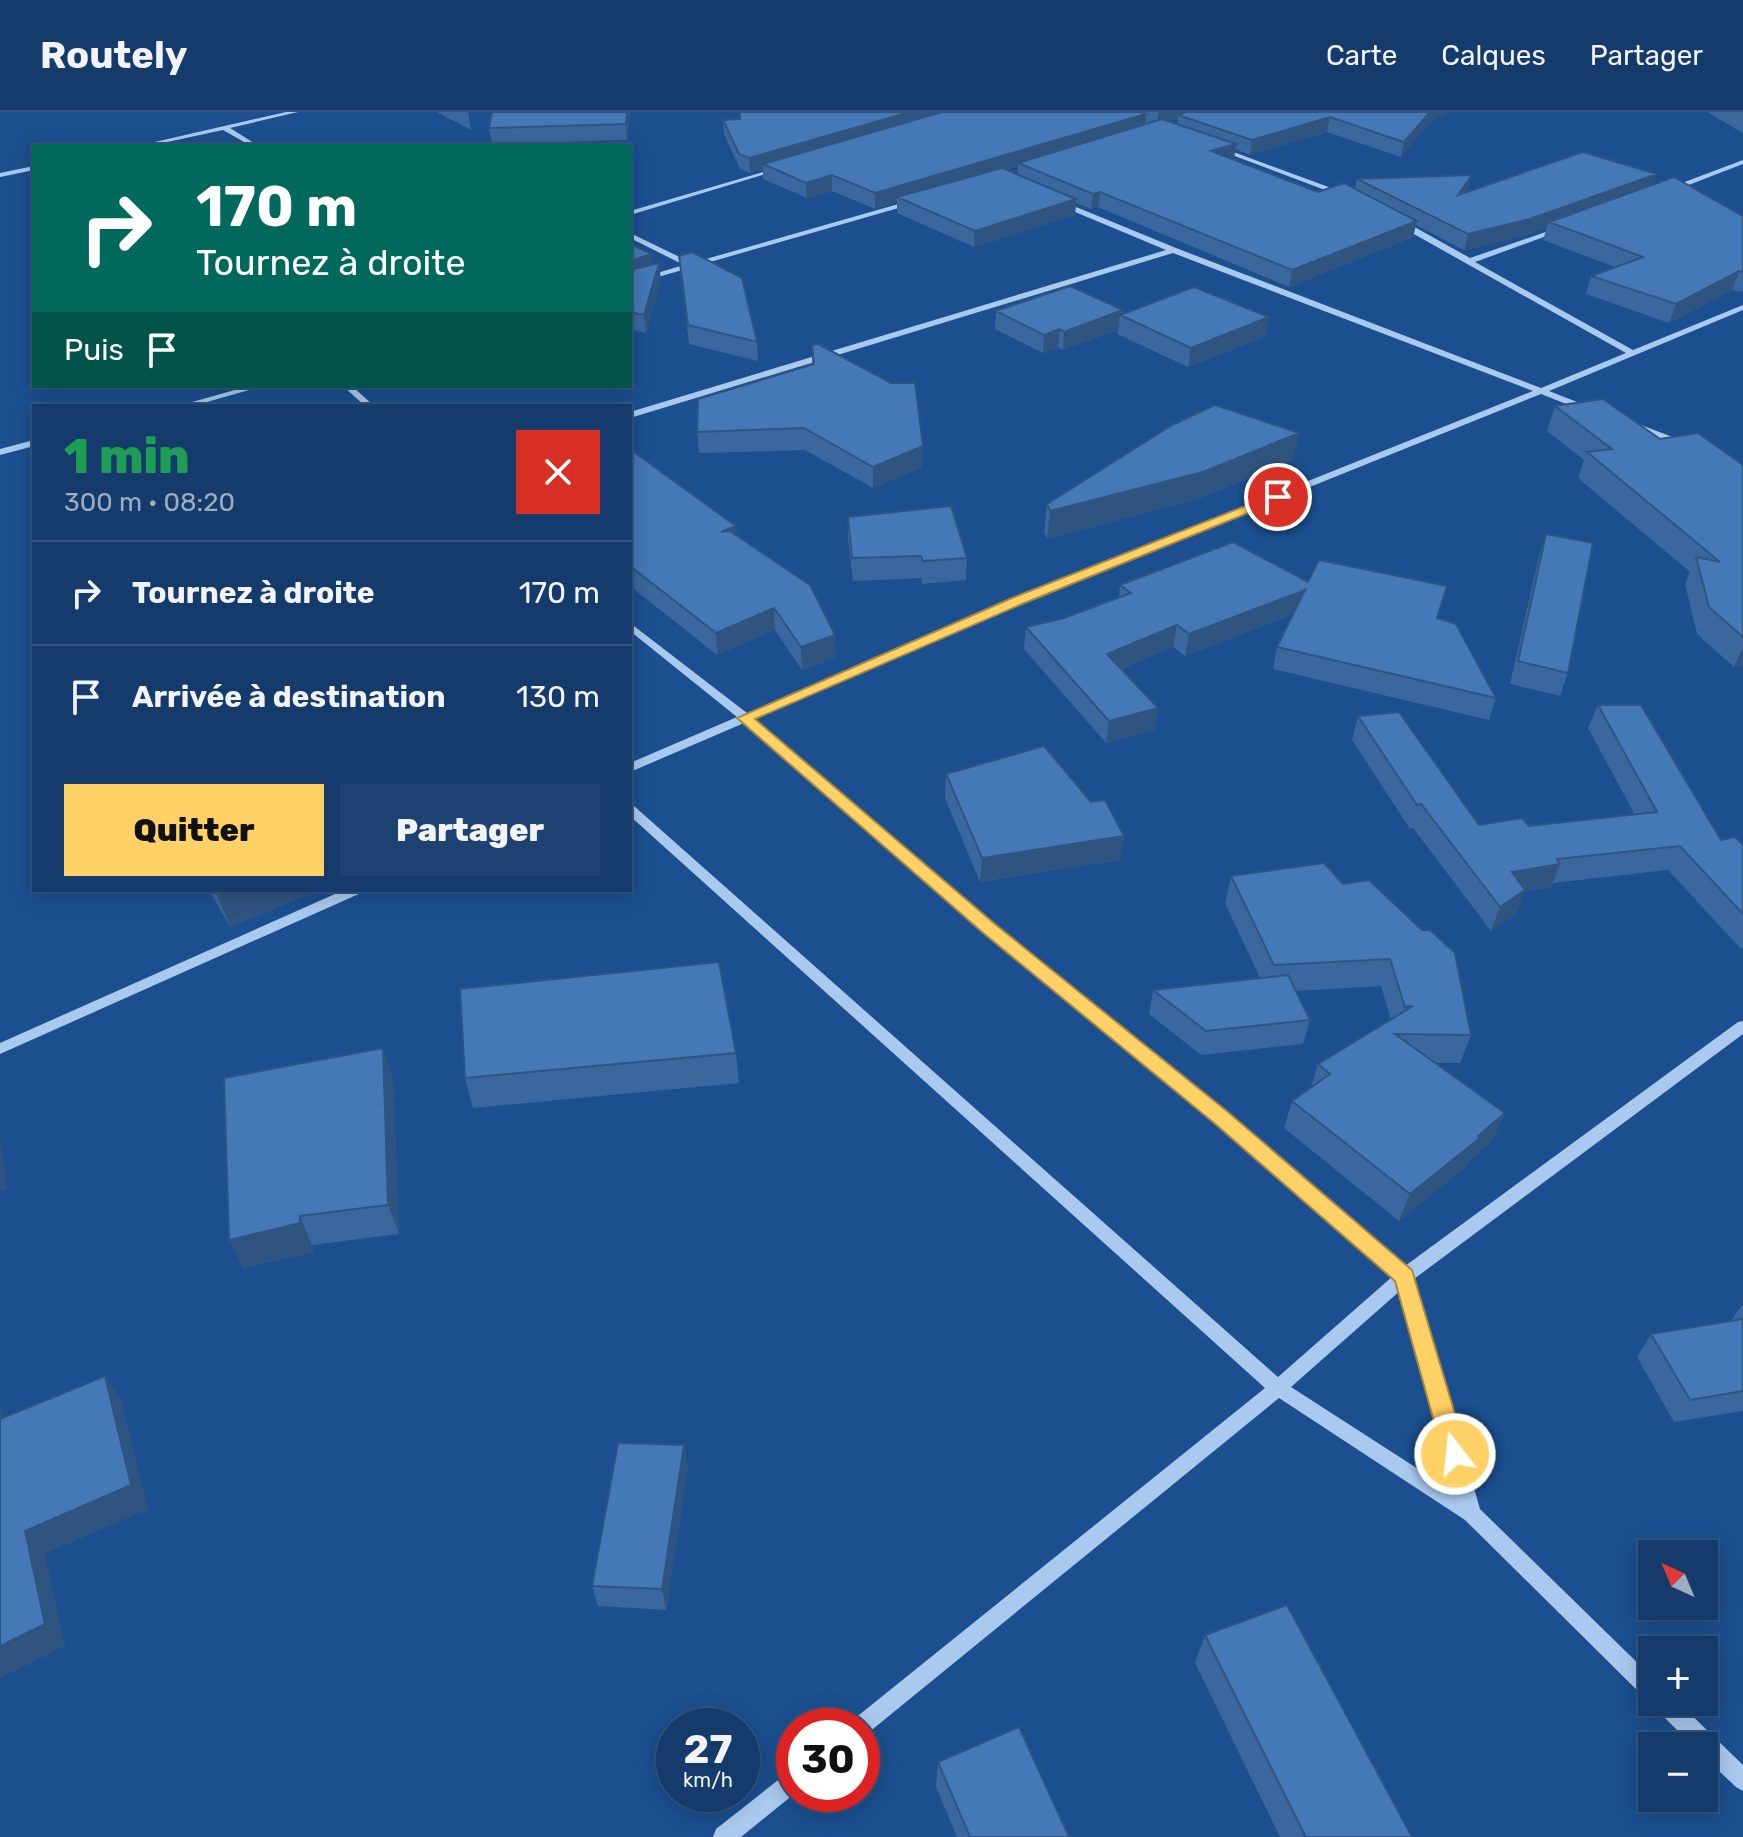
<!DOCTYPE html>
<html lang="fr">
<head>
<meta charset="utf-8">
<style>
	:root { --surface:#143b6b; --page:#1d4271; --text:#f1f3f6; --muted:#9dadc1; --line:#33557e; --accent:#ffd166 }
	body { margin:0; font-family:Rubik,sans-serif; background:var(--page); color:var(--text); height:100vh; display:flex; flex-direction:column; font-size:30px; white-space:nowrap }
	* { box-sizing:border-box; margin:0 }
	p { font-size:26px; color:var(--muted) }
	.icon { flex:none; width:44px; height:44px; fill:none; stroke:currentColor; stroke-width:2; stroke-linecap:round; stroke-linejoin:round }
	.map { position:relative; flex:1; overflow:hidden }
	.drawer { position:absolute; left:32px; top:292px; width:600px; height:488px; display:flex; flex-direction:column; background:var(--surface); border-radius:0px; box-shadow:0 4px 20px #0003,0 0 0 2px var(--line) }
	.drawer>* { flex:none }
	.banner { position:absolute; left:32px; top:32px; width:600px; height:244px; border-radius:0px; box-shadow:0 4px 20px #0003,0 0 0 2px var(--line); background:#00695c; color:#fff; overflow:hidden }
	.needle { width:52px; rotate:316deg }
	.fabs { position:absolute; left:1638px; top:1428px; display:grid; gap:16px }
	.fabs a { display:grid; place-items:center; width:80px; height:80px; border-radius:0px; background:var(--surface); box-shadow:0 4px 20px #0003,0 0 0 2px var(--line); font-size:40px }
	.speed { position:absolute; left:656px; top:1596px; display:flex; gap:16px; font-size:40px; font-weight:700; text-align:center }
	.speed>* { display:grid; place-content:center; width:104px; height:104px; border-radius:50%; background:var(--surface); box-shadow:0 4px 20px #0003,0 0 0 2px var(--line); line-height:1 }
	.speed small { font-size:20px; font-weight:400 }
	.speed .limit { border:12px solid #d22; background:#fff; color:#111 }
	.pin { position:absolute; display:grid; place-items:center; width:68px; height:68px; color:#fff; margin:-34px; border:4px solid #fff; border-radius:50%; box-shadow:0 2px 8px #0007 }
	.me { position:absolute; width:88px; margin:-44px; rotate:344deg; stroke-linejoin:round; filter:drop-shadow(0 0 6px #0008) }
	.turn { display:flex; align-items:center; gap:28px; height:168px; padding:0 32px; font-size:36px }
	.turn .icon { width:104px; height:104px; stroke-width:2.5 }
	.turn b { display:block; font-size:56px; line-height:68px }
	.then { display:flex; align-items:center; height:76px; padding:0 32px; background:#0003; gap:16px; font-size:30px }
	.round { display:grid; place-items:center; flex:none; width:84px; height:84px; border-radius:0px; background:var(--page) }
	.overview { display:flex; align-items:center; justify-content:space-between; height:136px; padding:0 32px }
	h1 { font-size:48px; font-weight:800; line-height:60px; color:#1e9e55 }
	.primary-button { display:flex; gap:16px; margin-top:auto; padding:16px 32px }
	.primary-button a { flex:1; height:92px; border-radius:0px; background:var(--accent); color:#111; font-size:32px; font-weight:800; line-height:92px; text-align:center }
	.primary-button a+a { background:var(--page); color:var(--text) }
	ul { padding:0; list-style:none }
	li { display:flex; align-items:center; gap:24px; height:104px; padding:0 32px; border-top:2px solid var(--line) }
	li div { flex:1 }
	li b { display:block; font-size:30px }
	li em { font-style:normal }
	header { display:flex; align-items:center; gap:48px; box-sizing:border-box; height:112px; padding:0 40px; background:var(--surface); border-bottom:2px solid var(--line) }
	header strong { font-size:38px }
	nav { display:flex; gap:44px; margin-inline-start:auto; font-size:28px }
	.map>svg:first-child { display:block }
</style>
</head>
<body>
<header>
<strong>Routely</strong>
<nav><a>Carte</a><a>Calques</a><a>Partager</a></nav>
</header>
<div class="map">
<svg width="1743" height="1725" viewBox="0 0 1743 1725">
	<rect width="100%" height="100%" fill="#1b4f8f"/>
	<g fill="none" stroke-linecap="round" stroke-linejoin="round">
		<!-- minor -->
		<path fill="#a9c9ee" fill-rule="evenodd" d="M286 0H298L230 16 259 34H251L223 18 149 34H137Z
			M1216 35H1220L1353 84 1346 86 1216 37Z
			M1743 48V52L1673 79 1666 77Z
			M34 54V58L0 65V61Z
			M777 56 782 57 630 103V99Z
			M1059 88 1176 136 1541 276 1626 241 1396 112V108H1402L1470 146 1563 114V118L1475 150 1633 238 1743 193V198L1549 279 1590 295V299H1584L1541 282 1021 491 753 607 994 813 1226 1001 1405 1154 1738 910 1743 909V922L1414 1167 1480 1397 1652 1565V1589L1645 1586 1465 1408 1279 1286 868 1621 862 1624V1614H851L854 1607 1265 1276 630 704V693L634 694 1278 1265 1393 1164 1216 1009 984 819 744 611 630 660V651L737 605 630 519V511L747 601 1013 487 1533 279 1173 141 630 306V300L1166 138 1056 92ZM1401 1178 1457 1382 1291 1275Z
			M909 89 916 91 630 173V169L684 153 630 126V121L692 151Z
			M249 274H263L193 294H178Z
			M343 274H352L374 294H365Z
			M1627 310H1633L1691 332 1683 334 1627 314Z
			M34 328V334L0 343V337Z
			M344 778H363L361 781 0 942V931Z
			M1653 1590H1678L1743 1653V1679L1736 1675 1704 1645V1634H1693L1656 1597Z
			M794 1657V1682L741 1725H713L716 1717 787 1661Z"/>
	</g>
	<!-- wall -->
	<path fill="#3a679d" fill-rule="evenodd" d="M437 0H468L471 18Z
		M492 0H630L627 28 492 32 489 16Z
		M740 0H1448L1429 11 1401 45 1327 20 1250 43 1235 37 1234 47 1232 48 1318 80 1355 76 1357 67 1468 78 1467 80 1654 72 1741 103 1743 102V178L1740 180 1732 178 1669 211 1586 182 1591 164 1615 155 1543 128 1547 115 1526 123 1464 138 1416 113 1413 125 1289 175 1098 95 1091 97 1076 91 1075 103 974 135 897 101V90L875 97 832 79 807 86 763 67V57L750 61 740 57 724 22 723 8 740 7ZM1178 7 1177 12 1167 9ZM1018 54 1017 63 1006 58Z
		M1707 0H1743V21Z
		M630 132 653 152 661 167 646 221 630 217Z
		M679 144 757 230 758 249 689 232Z
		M996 199 1123 202 1266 224 1188 255 1117 222 1118 218 1063 238 1058 236 1043 241 995 217Z
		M812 233 922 355 873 376 805 338 699 341 697 320 812 253Z
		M1555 294 1743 353V554L1734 555 1697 522 1685 472 1690 460 1578 366 1584 348 1547 319Z
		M1299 321 1293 348 1198 387 1047 427 1044 420 1047 392Z
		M630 338 737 424 836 545 802 558 775 518 717 543 630 474Z
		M848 405 967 446 966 468 922 472 921 466 853 469 848 427Z
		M1546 422 1568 561 1560 584 1510 572 1539 444Z
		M1308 470 1438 506 1496 586 1489 608 1273 557 1277 535 1293 502 1185 544 1173 535 1121 557 1155 618 1106 631 1024 537 1026 515 1064 506 1119 485 1120 473Z
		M1598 593 1721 728 1743 733V835L1741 837 1668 758 1553 771 1551 775 1524 780 1516 802 1491 819 1413 716 1410 717 1352 628 1358 604 1479 713 1529 714 1635 703 1588 616Z
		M946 662 1091 690 1124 724 1120 748 980 770 945 686Z
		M1324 751 1471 923 1460 951H1435L1493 1028 1471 1047 1468 1053 1399 1109 1284 1016 1292 989 1311 975 1318 952 1391 908 1381 874 1296 879 1310 908 1303 932 1201 943 1149 902 1153 878 1260 866 1225 791 1231 764Z
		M209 778H320L230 815Z
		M736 941 739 971 473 996 465 966Z
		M393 965 399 1122 312 1133 313 1140 243 1156Z
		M1741 1194H1743V1299L1674 1310 1637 1245 1651 1222 1731 1209Z
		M688 1355 666 1498 598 1494 592 1474Z
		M1205 1523 1412 1725H1280L1195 1551Z
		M938 1650 1069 1725H957L936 1675Z"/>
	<!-- shaded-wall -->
	<path fill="#305480" d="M627 0H630L627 28 626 12Z
		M910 0H959L763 52V57L750 61 749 46Z
		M1159 0H1209L1178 3V7L1157 11Z
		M1430 0H1448L1429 11 1401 45 1404 30Z
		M1146 2 1145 17 1018 51V54L903 88 897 85V90L875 97V81Z
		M1330 5 1327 20 1250 43 1252 28Z
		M1236 32 1234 47 1209 55 1211 39Z
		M1657 62 1652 78 1549 110 1547 115 1526 123 1464 138 1468 122Z
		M832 63V79L807 86 806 71Z
		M1472 63 1468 78 1454 99 1458 83Z
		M1100 80 1098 95 1091 97 1093 82Z
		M1076 87 1075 103 974 135 975 119Z
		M1417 109 1413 125 1289 175 1292 158Z
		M652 142 653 159 630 166V149Z
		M659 151 661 167 646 221 644 203Z
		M1739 159 1732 178 1669 211 1676 192Z
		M1123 198V205L1120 203 1118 218 1063 238 1064 220Z
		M1269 205 1266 224 1188 255 1191 236Z
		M1060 217 1058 236 1043 241 1044 223Z
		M124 274H139L125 277Z
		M1299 321 1293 348 1198 387 1047 427 1050 399Z
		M923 334 922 355 873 376V355Z
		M736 414 738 435 721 420Z
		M1305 478 1300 499 1185 544 1189 522Z
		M774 496 775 518 717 543 716 521Z
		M1177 513 1173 535 1104 564 1107 542Z
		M835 523 836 545 802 558 801 535Z
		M1743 535V554L1734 555Z
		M1158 596 1155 618 1106 631 1109 609Z
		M1124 724 1120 748 980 770 982 746Z
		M1560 752 1551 775 1524 780 1516 802 1491 819 1512 760Z
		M221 778H320L230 815 216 780Z
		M383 936 393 965 399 1122 388 1093Z
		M1505 1001 1493 1028 1471 1047 1468 1053 1399 1109 1410 1082Z
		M0 1031 2 1034 7 1077 0 1079Z
		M300 1104 312 1133 313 1140 243 1156 229 1128Z
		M105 1264 122 1290 148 1397 45 1442 65 1534 0 1566V1534L25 1419Z
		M0 1291 12 1336 0 1320Z
		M684 1333 688 1355 666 1498 662 1477Z"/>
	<!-- building -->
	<path fill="#4478b7" stroke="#305480" stroke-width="2" d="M492 0H627L626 12 489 16Z
		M740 0H910L749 46 739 42 723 8 740 7Z
		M942 0H1140L1146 2 875 81 832 63 806 71 763 52Z
		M1186 0H1430L1404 30 1330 5 1252 28 1178 3Z
		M1162 7 1236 32 1211 39 1318 80 1344 71 1417 109 1292 158 1100 80 1093 82 1018 51Z
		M394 31 396 34H378Z
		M1583 40 1657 62 1530 107 1468 122 1357 67 1472 63 1458 83Z
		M1002 56 1076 87 975 119 897 85Z
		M1674 65 1741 103 1743 102V160L1739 159 1676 192 1591 164 1643 145 1549 110Z
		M630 132 652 142 630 149Z
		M692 140 742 166 757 230 688 213 679 144Z
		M659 151 644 203 630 200V158Z
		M1070 174 1123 198 1064 220 1060 217 1044 223 996 199Z
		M1194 175 1269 205 1191 236 1120 203Z
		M818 232 891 271H915L923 334 873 355 804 316 697 320 698 287 814 252 812 233Z
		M1603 287 1660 327 1698 321 1743 353V525L1709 495 1696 445 1720 450 1587 340 1612 337 1555 294Z
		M1215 293 1299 321 1203 360 1050 399 1047 392 1172 313Z
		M630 338H631L736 414 721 420 730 419 810 473 835 523 801 535 774 496 716 521 630 454Z
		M951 394 967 446 923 449 921 444 852 446 848 405Z
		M1546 422 1593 431 1568 561 1518 549Z
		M1233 430 1308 470 1319 448 1447 474 1437 506 1456 512 1496 586 1277 535 1305 478 1189 522 1177 513 1107 542 1158 596 1109 609 1026 515 1064 506 1131 481 1120 473Z
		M1598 593H1641L1721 728 1735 725 1743 733V802L1680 734 1557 747 1560 752 1512 760 1525 778 1500 795 1421 692 1417 693 1358 604 1399 600 1479 713 1522 706 1529 714 1657 700Z
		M1044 634 1091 690 1105 688 1124 724 982 746 946 662Z
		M1324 751 1343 772 1369 768 1422 818H1430L1455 841 1471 923 1395 922 1505 1001 1478 1024 1480 1026 1410 1082 1292 989 1330 962 1318 952 1413 894 1405 895 1390 847 1274 853 1231 764Z
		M719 850 736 941 465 966 460 877Z
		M1288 863 1310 908 1206 919 1153 878Z
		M383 936 388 1093 300 1104V1111L229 1128 224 966Z
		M1743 1207V1279L1690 1288 1651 1222Z
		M105 1264 131 1373 25 1419 45 1512 0 1534V1307Z
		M618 1331 684 1333 662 1477 592 1474Z
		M1287 1493 1412 1725H1306L1205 1523Z
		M1019 1615 1069 1725H970L938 1650Z"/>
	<!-- route -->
	<path fill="#ffd166" stroke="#a68842" stroke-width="2" d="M1278 381 1283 382V387L1022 492 755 607 995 812 1228 1000 1412 1158 1467 1342 1463 1350 1455 1353 1447 1350 1443 1342 1395 1169 1214 1011 982 820 737 606 1012 486Z"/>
</svg>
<div class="fabs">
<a><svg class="needle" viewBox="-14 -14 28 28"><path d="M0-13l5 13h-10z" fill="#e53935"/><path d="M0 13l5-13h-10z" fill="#9dadc1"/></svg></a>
<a>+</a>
<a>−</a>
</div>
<div class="speed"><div>27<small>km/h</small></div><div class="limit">30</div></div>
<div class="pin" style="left:1278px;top:385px;background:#d93025"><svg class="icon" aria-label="arrive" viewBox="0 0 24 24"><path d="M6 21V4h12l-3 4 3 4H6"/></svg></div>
<svg class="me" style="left:1455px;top:1342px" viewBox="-20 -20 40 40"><circle r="17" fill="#ffd166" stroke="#fff" stroke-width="3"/><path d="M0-11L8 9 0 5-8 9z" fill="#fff"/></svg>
<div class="banner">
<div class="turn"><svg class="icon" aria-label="right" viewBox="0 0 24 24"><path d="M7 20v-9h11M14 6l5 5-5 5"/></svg><div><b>170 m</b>Tournez à droite</div></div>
<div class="then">Puis<svg class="icon" aria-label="arrive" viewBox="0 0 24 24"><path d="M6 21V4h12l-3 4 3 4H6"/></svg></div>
</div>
<section class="drawer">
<div class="overview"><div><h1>1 min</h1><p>300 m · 08:20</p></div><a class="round" style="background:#d93025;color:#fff"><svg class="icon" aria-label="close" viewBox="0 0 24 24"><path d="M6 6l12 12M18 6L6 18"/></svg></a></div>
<ul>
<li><svg class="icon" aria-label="right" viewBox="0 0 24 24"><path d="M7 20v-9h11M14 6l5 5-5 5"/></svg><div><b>Tournez à droite</b></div><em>170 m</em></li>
<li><svg class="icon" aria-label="arrive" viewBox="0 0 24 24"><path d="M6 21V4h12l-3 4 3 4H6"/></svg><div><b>Arrivée à destination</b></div><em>130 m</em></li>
</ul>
<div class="primary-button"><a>Quitter</a><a>Partager</a></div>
</section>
</div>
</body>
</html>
